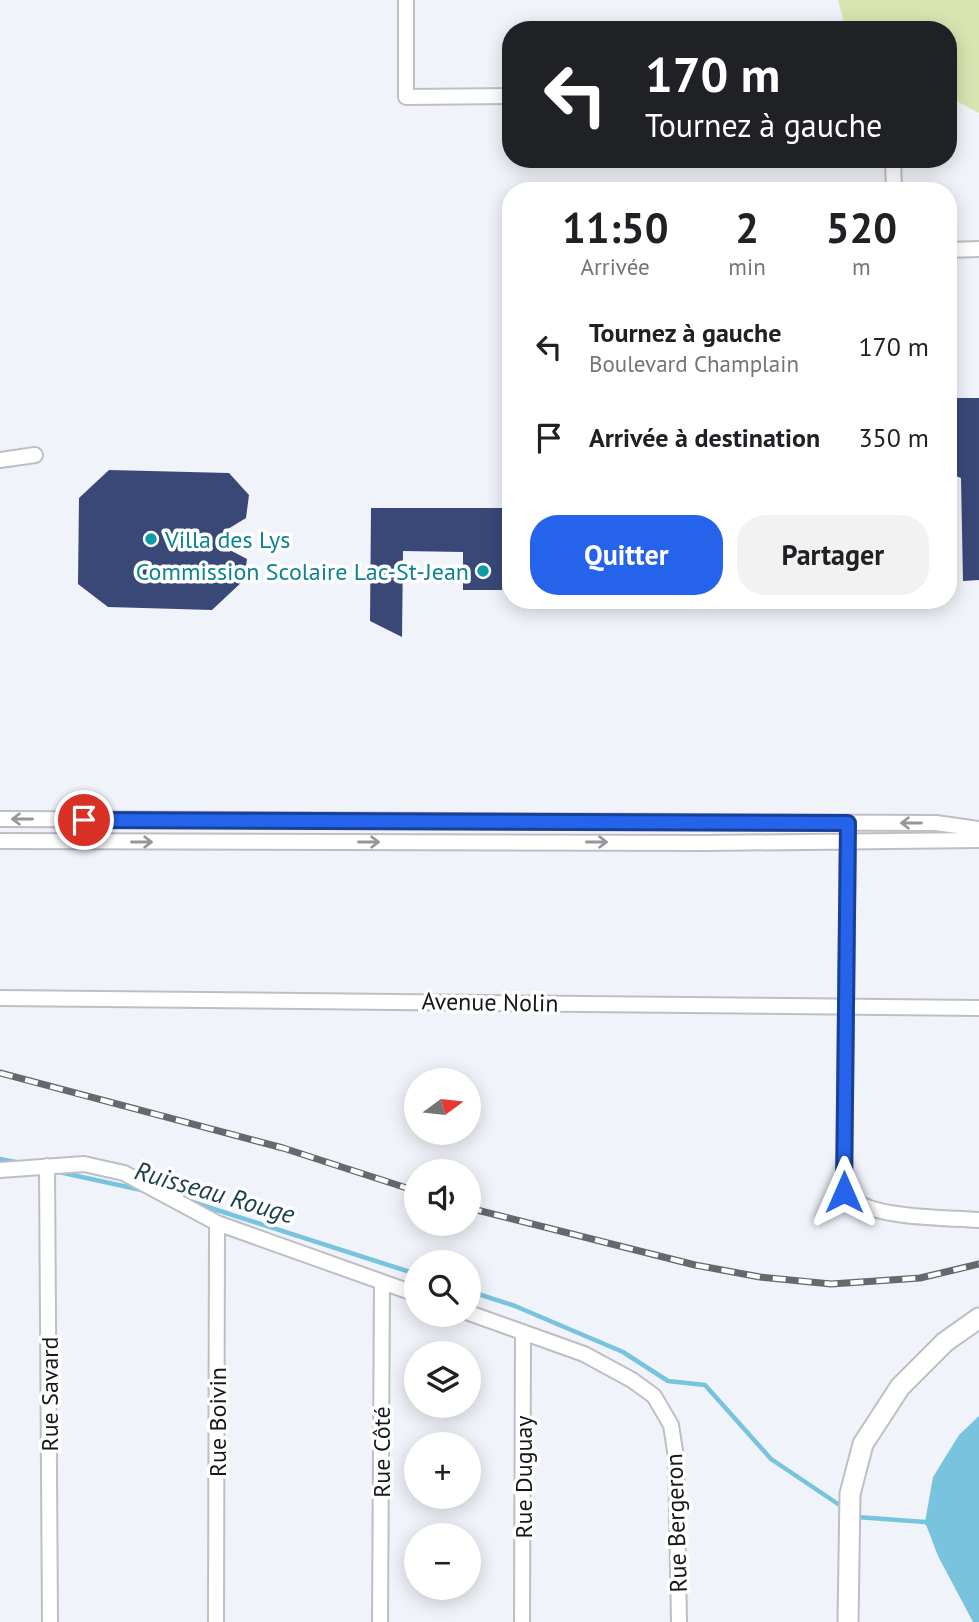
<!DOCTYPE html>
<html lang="fr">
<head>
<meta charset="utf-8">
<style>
	:root { --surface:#fff; --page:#f2f2f2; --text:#202124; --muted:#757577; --accent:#2563eb }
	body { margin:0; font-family:"PT Sans",sans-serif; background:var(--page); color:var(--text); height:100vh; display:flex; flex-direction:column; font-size:26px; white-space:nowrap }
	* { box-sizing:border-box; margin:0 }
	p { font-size:23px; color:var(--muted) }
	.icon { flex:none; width:38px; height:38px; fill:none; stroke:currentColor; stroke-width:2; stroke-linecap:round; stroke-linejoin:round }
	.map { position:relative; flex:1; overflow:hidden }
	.panel { position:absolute; left:502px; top:182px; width:455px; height:427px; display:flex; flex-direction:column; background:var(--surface); border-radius:28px; box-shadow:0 4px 18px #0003 }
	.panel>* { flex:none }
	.guide { position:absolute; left:502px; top:21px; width:455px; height:147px; border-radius:28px; box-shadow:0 4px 18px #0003; background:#202124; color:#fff; overflow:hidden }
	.needle { width:46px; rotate:75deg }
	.buttons { position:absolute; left:404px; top:1068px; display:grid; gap:14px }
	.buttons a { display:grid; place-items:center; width:77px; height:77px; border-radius:50%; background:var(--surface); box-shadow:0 4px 18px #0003; font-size:35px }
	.pin { position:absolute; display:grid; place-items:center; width:60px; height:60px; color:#fff; margin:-30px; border:4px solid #fff; border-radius:50%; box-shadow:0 2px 7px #0007 }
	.me { position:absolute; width:77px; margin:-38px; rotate:0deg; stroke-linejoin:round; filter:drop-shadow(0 0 5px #0008) }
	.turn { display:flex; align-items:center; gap:24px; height:147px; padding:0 28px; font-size:32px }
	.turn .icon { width:91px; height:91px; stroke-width:2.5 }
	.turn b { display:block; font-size:49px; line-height:60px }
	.eta { display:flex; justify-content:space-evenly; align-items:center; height:119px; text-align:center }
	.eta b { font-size:42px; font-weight:800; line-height:49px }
	.primary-button { display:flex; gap:14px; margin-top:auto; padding:14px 28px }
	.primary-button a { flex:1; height:80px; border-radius:28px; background:var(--accent); color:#fff; font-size:28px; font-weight:800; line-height:80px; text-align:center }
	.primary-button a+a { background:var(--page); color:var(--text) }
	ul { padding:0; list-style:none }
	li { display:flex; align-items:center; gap:21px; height:91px; padding:0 28px }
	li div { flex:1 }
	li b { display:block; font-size:26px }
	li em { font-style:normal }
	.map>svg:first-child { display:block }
</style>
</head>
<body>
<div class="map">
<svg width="979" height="1622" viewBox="0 0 979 1622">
	<rect width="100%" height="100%" fill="#f0f3f9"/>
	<!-- green -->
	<path fill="#d9e5b1" d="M838 0H979V113L949 97 948 30H846Z"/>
	<!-- water -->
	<path fill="#78c3de" d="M979 1416V1622H973L938 1556 925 1522 933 1477 959 1435Z"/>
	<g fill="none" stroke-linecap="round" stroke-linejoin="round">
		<!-- stream -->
		<path stroke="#78c3de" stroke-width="4.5" d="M0 1159 20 1163
			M59 1172 146 1191
			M189 1201 416 1274
			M469 1291 515 1306 623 1352 668 1381 705 1385 771 1459 844 1508
			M857 1517 925 1522 930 1525"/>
	</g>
	<!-- building -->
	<path fill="#3a4878" d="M948 398H979V580L963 581 961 478 948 473Z
		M109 470 229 473 249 495 246 518 223 532 224 547 247 559 244 580 212 610 108 607 78 584 79 498Z
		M371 508H502V590H463V552L403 551 402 637 370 621Z"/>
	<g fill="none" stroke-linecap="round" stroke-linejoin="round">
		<defs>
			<path id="street" d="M406 0V97L511 96
				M893 159 894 191
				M948 250 979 249
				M0 460 35 455
				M0 819 936 823 979 829
				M848 834 844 1193C869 1220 943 1217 979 1220
				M0 841 706 843 979 840
				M0 998 979 1008
				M47 1166 50 1622
				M0 1170 84 1164 124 1173 217 1223 416 1294
				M469 1313 584 1354 632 1380 654 1396 671 1425 676 1457 679 1622
				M216 1622 217 1223
				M380 1622 382 1282
				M522 1622 523 1332"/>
			<path id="secondary" d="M848 1622 850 1494 863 1444 900 1387 945 1342 979 1318"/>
		</defs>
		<!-- street casing -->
		<use href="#street" stroke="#bdbfc5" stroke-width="18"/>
		<!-- secondary casing -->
		<use href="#secondary" stroke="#bdbfc5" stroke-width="23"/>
		<!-- street -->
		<use href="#street" stroke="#fff" stroke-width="14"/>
		<!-- secondary -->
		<use href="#secondary" stroke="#fff" stroke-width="19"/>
		<defs>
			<path id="rail" d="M0 1073 283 1148 416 1191
				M469 1208 695 1265 760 1277 831 1284 920 1278 979 1264"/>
		</defs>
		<!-- rail casing -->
		<use href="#rail" stroke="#67686c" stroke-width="7"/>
		<!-- rail -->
		<use href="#rail" stroke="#fff" stroke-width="4.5" stroke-dasharray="13" stroke-linecap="butt"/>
	</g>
	<!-- one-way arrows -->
	<defs><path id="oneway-shaft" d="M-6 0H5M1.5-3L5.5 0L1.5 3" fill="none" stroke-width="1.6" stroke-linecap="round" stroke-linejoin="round" transform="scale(1.75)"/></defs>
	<g stroke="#969798">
		<use href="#oneway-shaft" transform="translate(22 819) rotate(-180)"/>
		<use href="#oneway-shaft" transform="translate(911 823) rotate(180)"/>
		<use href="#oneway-shaft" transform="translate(142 842)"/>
		<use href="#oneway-shaft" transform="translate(369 842)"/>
		<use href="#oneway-shaft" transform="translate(597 842)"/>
	</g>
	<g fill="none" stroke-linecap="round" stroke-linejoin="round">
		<defs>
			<path id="route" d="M84 820 848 823 844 1192"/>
		</defs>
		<!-- route casing -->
		<use href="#route" stroke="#184099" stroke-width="18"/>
		<!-- route -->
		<use href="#route" stroke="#2563eb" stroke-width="12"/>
	</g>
	<!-- markers -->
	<g fill="#0f9aa8" stroke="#fff" stroke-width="2.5">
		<circle cx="151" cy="539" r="7"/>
		<circle cx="483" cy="571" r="7"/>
	</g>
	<g text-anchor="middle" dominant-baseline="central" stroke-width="7" stroke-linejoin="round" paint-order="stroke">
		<!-- culture labels -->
		<g font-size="24" fill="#0d838f" stroke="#fff" text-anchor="start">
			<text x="165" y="539">Villa des Lys</text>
			<text x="469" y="571" text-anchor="end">Commission Scolaire Lac-St-Jean</text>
		</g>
		<!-- street labels -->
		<g font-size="24" fill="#161719" stroke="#fff">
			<text transform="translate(490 1002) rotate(1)">Avenue Nolin</text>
			<text transform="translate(49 1394) rotate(-90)">Rue Savard</text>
			<text transform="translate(217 1422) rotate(-90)">Rue Boivin</text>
			<text transform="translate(381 1452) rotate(-90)">Rue Côté</text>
			<text transform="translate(523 1477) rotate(-90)">Rue Duguay</text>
			<text transform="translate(676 1523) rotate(-92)">Rue Bergeron</text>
		</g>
		<!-- water labels -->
		<g font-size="26" font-style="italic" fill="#1e414d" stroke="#fff">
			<text transform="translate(215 1192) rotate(16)">Ruisseau Rouge</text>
		</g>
	</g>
</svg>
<div class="buttons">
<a><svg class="needle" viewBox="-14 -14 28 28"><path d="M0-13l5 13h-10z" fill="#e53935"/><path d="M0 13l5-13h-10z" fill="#757577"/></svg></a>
<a><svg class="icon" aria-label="sound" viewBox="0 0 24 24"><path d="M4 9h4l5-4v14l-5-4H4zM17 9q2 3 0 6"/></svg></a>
<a><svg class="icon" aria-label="search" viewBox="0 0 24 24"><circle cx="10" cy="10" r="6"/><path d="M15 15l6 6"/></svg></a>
<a><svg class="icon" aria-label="layers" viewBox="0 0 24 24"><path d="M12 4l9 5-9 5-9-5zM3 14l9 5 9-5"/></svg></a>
<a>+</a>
<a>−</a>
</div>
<div class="pin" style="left:84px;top:820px;background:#d93025"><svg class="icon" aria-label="arrive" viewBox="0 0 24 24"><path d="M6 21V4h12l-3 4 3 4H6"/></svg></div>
<svg class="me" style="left:844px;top:1192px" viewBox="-20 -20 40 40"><path d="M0-17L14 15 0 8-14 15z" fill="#2563eb" stroke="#fff" stroke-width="4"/></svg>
<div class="guide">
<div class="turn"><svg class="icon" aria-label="left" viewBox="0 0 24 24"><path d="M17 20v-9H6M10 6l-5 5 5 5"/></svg><div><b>170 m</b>Tournez à gauche</div></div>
</div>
<section class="panel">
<div class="eta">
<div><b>11:50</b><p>Arrivée</p></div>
<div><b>2</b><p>min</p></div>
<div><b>520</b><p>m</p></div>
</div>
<ul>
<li><svg class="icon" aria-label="left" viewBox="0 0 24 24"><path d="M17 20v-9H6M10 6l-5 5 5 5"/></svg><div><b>Tournez à gauche</b><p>Boulevard Champlain</p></div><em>170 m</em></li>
<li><svg class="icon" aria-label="arrive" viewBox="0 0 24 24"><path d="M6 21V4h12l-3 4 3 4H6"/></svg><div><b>Arrivée à destination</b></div><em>350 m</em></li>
</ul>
<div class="primary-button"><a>Quitter</a><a>Partager</a></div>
</section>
</div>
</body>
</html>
